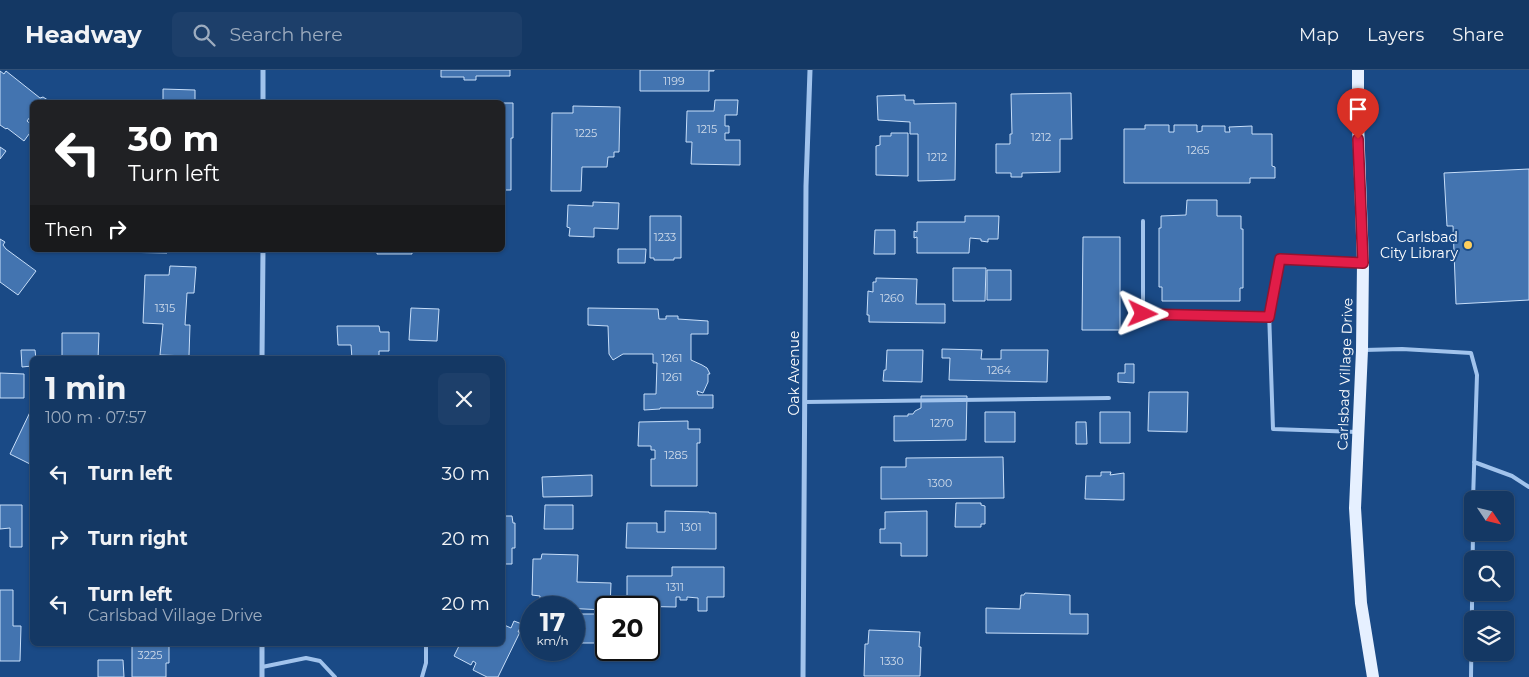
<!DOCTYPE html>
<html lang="en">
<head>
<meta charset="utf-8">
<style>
	:root { --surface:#143864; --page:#1d3f6a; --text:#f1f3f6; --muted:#9dacbf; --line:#335278 }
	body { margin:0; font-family:Montserrat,sans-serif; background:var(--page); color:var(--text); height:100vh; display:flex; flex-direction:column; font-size:19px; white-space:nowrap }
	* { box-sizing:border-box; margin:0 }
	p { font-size:16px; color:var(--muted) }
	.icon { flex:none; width:28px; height:28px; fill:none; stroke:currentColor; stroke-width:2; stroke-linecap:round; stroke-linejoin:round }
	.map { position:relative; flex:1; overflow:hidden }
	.sheet { position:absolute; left:30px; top:286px; width:475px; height:290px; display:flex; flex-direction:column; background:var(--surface); border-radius:8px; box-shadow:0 1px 4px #0004,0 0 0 1px var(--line) }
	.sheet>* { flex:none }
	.guide { position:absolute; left:30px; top:30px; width:475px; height:152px; border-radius:8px; box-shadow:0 1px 4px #0004,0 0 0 1px var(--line); background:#202124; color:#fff; overflow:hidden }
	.needle { width:32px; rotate:125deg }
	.tools { position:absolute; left:1464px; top:421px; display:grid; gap:10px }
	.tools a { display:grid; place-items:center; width:50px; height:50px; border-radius:8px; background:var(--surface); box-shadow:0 1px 4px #0004,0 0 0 1px var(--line); font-size:25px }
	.speed { position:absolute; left:520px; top:526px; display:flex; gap:10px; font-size:25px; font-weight:700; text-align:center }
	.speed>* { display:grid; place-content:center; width:65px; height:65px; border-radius:50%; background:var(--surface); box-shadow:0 1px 4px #0004,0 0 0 1px var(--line); line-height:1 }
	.speed small { font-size:12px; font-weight:400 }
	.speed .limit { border:2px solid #111; border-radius:8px; background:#fff; color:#111 }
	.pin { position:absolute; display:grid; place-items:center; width:42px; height:42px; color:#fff; margin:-51px -21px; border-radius:50% 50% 50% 0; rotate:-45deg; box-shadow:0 0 5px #0007 }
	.pin .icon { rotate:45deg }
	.me { position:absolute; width:55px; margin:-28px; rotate:92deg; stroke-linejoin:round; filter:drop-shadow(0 0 4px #0008) }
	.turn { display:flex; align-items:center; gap:18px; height:105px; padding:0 15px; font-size:22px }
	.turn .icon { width:65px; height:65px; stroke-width:2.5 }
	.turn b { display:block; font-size:35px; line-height:42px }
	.then { display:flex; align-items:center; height:48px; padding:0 15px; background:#0003; gap:10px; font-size:19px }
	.round { display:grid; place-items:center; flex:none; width:52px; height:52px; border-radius:8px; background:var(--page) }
	.overview { display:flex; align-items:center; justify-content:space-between; height:85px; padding:0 15px }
	h1 { font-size:30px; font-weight:700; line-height:38px }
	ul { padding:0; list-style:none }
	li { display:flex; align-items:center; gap:15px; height:65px; padding:0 15px }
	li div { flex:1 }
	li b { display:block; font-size:19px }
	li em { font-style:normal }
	header { display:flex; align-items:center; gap:30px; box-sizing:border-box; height:70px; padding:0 25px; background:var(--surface); border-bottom:1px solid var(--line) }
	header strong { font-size:24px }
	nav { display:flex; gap:28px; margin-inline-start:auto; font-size:18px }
	.search { width:350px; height:45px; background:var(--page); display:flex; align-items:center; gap:12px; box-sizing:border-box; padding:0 18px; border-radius:8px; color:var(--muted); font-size:19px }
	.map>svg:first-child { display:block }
</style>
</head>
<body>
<header>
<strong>Headway</strong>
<div class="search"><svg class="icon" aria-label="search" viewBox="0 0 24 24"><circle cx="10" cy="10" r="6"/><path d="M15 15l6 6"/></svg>Search here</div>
<nav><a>Map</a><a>Layers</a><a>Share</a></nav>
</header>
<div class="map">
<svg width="1529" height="607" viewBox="0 0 1529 607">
	<rect width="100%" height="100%" fill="#1a4a86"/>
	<!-- building -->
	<path fill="#4374b0" stroke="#c7def9" d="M441 0H510V6H476V10H464V7H441Z
		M640 0H714V1H709V21H640Z
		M0 1 4 4 6 1 40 28 43 27 51 32H32V49L30 47 27 51 32 55V60L24 71 7 58 6 59 0 55Z
		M163 19 195 20V32H163Z
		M1071 23 1072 69H1060V102L1022 103V107H1011V103H996V74H1010V64H1012L1011 24Z
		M905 25V30H914V34L956 33 955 110 918 111V64H910V52L878 50 877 26Z
		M385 30 415 31V32H385Z
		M715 30H738L737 45H725V56H729V63H725V70H740V95L691 94 692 72H686L687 41H714Z
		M502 33H513V68H511V120H502Z
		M573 36 620 37 619 82H614V87H608L607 97H582L581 121H551L552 43H573Z
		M1145 55H1169V62H1174V55H1197V62L1202 61V56H1225V62H1230L1229 57 1252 56V64H1272V96L1275 97V108H1250V113H1124V59H1145Z
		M891 63H908V106L876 105V76L880 75V66H891Z
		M0 77 6 81 0 89Z
		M1529 99V230L1456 234 1453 156H1447L1444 103Z
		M1187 130H1217V146H1241V159H1243V218H1240V231H1162V217H1159V158H1161V146L1186 145Z
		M593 132 619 133 618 159 594 158V167L569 166 570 158 567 157 568 135 593 136Z
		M650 146H681V188H674V190H654V188H650Z
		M965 146H999L998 169H988V172L981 171V169L970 168 969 183H917V167L914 168V161L917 162V152H965Z
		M875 160H895V184H874Z
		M1083 167H1120V260H1082Z
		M0 169 5 172 3 175 6 179 36 201 18 225 0 212Z
		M618 179H646L645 193H618Z
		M115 180H167V183L115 182Z
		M377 180H412V184H377Z
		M170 196 196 197 194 223H187L185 255H190L189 286 160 285 163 254 143 253 145 205H169Z
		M953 198H986L985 231H953Z
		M987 200H1011V230H987Z
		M876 208 917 209 916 234H945V253L869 252V245H867L868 221 873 222V212H876Z
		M411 238 439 239 437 271 409 270Z
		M588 238 658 239 659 249H666V246H678V249L708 251V264H691V290L702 295 707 298 710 304H708V312L703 323 697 321 698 325H713V338H660V339L644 340V324H656L657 293H653V284H623L613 290 609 284 608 256 588 255Z
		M337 256H379L380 262H389V281H379V289H352L351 275H338Z
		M62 263H99L98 289H62Z
		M942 279 982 280 981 289H1001V280H1048L1047 312 949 310 950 288H942Z
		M21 280H35L36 289H32V296L22 297Z
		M887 280H923L922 312 883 311 884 300H886Z
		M1125 294H1134V313L1118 312V303H1125Z
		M0 303 24 304V328H0Z
		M1149 322H1188L1187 362 1148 361Z
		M921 326H967L966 370 894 371V346H908V344H913L915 341 921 338Z
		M32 338V395L10 384Z
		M985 342H1015V372H985Z
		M1100 342H1130V373H1100Z
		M688 351V359H700V373H697V416H651V389H655V380H651V376H638L639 352Z
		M1076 352H1086L1087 374H1076Z
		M1003 387 1004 428 881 429V397H906V388Z
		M1101 402H1111L1110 405 1124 403V430L1085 429 1086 406H1101Z
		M592 405V426L543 427 542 407Z
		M956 433H981V435L985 436V454H981V457H955Z
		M0 435H22V477H10V458L0 459Z
		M545 435H573V459H544Z
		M665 441 709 442V443H716V479L626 478 627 453H657V462H665Z
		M927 441V486H901V473H880V459H885V442Z
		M502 446H512L513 453H515V478H512V494H502Z
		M542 484 578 485 577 512 611 513 610 538H606V540L540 537V526L532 525 533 489H541Z
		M672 497H724V527H707V541H698V528L687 527V530H680V527H676V537L627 536V506H672Z
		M0 520H13V556H21L20 591H0Z
		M1025 523 1070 525V544H1088V564L986 563V538L1020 539 1021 525H1024Z
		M582 544H606V573H581Z
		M514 551 522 554 518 562H520L498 607H487L473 600 476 593 473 591 471 595 454 586 460 574H502V554L511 558Z
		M869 560 920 562 919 577H921L920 606H864L865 574H868Z
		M132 576H169V593H166V607H132Z
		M98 590H123L124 607H98Z"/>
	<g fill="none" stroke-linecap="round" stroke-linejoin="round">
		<!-- service -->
		<path stroke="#a1c3ec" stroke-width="4" d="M1143 151V243L1269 247
			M1364 280 1402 279 1471 283 1477 305 1473 430
			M805 332 1109 328
			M1357 362 1273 359 1269 241 1280 189 1360 193
			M1474 392 1512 406 1529 417
			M262 597 306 588 320 591 335 607
			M422 607 426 593V574
			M1471 607 1473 462"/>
		<!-- minor -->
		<path stroke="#a1c3ec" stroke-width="5" d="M263 32V0
			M262 289 263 180
			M262 607V574
			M803 607 806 116 810 0"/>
		<!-- primary -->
		<path stroke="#e6f0ff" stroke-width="12" d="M1358 0V52L1363 193 1362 280 1355 438 1361 533 1373 607"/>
	</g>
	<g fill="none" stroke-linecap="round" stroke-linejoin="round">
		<defs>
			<path id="route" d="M1143 244 1269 247 1280 189 1363 193 1358 69"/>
		</defs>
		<!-- route casing -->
		<use href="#route" stroke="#92132f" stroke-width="12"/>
		<!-- route -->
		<use href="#route" stroke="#e11d48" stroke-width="9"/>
	</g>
	<!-- markers -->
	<circle fill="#fecf5d" stroke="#1a4a86" stroke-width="2" cx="1468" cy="175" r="5"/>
	<g text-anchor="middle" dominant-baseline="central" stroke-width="4" stroke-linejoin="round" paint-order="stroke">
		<!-- number labels -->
		<g font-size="11" fill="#d0dceb">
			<text x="674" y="11">1199</text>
			<text x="707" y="59">1215</text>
			<text x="586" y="63">1225</text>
			<text x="1041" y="67">1212</text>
			<text x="1198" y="80">1265</text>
			<text x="937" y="87">1212</text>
			<text x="665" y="167">1233</text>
			<text x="892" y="228">1260</text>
			<text x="165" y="238">1315</text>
			<text x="672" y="288">1261</text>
			<text x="999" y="300">1264</text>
			<text x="672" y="307">1261</text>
			<text x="942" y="353">1270</text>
			<text x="676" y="385">1285</text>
			<text x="940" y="413">1300</text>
			<text x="691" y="457">1301</text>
			<text x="675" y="517">1311</text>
			<text x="150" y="585">3225</text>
			<text x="892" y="591">1330</text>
		</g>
		<!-- poi labels -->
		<g font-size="14" fill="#fff" stroke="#1a4a86" text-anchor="end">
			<text x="1458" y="167">Carlsbad<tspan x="1458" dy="16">City Library</tspan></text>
		</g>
		<!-- street labels -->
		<g font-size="14" fill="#fff" stroke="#1a4a86">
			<text transform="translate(794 303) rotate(-90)">Oak Avenue</text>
			<text transform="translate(1345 304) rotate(-88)">Carlsbad Village Drive</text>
		</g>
	</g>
</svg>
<div class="tools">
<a><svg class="needle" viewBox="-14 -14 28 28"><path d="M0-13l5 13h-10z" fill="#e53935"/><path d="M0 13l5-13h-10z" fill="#9dacbf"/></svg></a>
<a><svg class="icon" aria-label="search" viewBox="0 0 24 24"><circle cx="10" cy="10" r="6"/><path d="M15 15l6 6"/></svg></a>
<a><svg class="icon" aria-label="layers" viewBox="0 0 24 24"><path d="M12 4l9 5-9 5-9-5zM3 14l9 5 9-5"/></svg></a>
</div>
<div class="speed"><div>17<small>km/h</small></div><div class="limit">20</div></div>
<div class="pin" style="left:1358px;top:69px;background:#d93025"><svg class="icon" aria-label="arrive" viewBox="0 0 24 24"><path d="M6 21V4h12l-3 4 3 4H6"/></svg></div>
<svg class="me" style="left:1143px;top:244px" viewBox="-20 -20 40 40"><path d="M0-17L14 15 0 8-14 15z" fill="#e11d48" stroke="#fff" stroke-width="4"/></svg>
<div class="guide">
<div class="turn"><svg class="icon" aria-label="left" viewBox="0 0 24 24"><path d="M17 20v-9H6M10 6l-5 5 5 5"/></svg><div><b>30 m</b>Turn left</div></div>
<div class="then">Then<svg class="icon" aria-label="right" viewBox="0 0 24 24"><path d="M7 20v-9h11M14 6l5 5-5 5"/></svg></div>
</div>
<section class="sheet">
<div class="overview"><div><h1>1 min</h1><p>100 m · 07:57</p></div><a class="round"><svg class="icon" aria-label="close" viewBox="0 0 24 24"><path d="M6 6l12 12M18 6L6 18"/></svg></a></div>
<ul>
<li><svg class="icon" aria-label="left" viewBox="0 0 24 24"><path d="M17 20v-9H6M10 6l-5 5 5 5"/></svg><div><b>Turn left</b></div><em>30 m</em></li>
<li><svg class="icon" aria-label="right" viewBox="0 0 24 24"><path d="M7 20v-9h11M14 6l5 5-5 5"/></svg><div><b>Turn right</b></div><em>20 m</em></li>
<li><svg class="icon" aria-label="left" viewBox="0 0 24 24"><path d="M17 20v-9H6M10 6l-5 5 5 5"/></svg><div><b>Turn left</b><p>Carlsbad Village Drive</p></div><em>20 m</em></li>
</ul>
</section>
</div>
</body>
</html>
